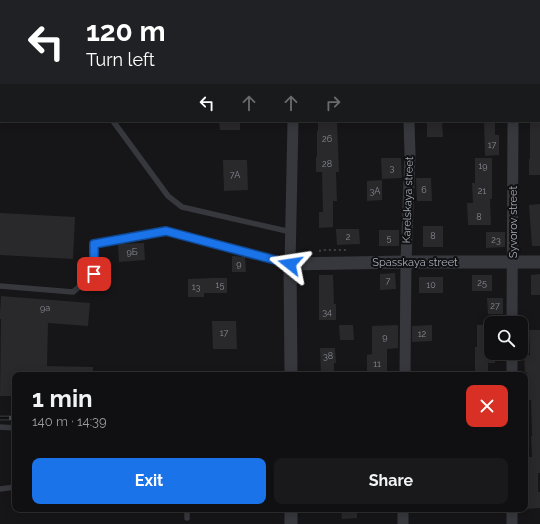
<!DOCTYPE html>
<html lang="en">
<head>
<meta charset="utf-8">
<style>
	:root { --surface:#101012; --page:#19191b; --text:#f1f3f6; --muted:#9c9d9f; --line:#303032; --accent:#1a73e8 }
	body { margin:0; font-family:Raleway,sans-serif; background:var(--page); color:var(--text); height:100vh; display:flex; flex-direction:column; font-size:15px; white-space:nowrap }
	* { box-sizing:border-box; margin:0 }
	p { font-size:13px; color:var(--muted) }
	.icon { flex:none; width:22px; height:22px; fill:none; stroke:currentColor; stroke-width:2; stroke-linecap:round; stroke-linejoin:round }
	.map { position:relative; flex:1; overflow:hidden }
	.side { position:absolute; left:12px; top:372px; width:516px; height:140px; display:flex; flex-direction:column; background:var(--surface); border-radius:8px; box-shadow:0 2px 10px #0003,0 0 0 1px var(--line) }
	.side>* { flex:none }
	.top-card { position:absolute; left:0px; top:0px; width:540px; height:122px; box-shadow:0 2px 10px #0003,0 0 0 1px var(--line); background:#202124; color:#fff; overflow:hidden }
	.controls { position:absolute; left:484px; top:316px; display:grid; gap:8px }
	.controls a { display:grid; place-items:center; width:44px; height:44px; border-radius:8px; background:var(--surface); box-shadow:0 2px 10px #0003,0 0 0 1px var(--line); font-size:20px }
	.pin { position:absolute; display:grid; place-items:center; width:34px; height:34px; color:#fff; margin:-17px; border-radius:8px; box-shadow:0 2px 6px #0006 }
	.me { position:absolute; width:44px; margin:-22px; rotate:285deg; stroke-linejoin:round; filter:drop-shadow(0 0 3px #0008) }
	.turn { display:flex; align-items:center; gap:14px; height:84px; padding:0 20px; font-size:18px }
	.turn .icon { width:52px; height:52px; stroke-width:2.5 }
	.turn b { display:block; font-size:28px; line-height:34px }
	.lanes { display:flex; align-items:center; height:38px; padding:0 20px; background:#0003; justify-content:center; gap:20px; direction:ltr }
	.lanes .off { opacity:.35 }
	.round { display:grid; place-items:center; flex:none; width:42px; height:42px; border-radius:8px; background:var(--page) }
	.overview { display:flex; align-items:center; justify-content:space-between; height:68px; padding:0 20px }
	h1 { font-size:24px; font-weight:700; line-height:30px }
	.primary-button { display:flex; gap:8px; margin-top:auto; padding:8px 20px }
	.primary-button a { flex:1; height:46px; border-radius:8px; background:var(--accent); color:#fff; font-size:16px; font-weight:700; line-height:46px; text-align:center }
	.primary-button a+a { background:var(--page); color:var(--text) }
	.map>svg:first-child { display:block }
</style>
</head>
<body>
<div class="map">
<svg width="540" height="524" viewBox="0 0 540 524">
	<rect width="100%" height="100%" fill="#161618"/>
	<!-- building -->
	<path fill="#29292c" d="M219 121H240V130H220Z
		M318 121H337L339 172H336L337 201H333V227L319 228V212H323L322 172H316V157H317V131H318Z
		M427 121H442L443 137H427Z
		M484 121H495V135H499V155L485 156Z
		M530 121H540V175H529V159H530Z
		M381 158H401L402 178 382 179Z
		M475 158H492V199H490L491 225H468L467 203H473L472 183H475Z
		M223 160H247L248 190 224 191Z
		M416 178H431L432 201H417Z
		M382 180V200L367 201V181Z
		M540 204V246H532L529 205Z
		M0 213 75 217 73 259 0 255Z
		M423 226H443V247H423Z
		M336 229H359L360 244 337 245Z
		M379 230H399V246H379Z
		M486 232H505V247L486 248Z
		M144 243 145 260 119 262 118 244Z
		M232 256 245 257 246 272H232Z
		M395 273 396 289 380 290V274Z
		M540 274V295H531V275Z
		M319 275H333L334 304H336V320H319Z
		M472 275H492V291H472Z
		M419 277H443V293H419Z
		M213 278H227V293H204V297H188V279Z
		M1 296 90 303 88 326 48 323 47 366 93 367V375H15V396H0L1 319H0V314Z
		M487 298H503V314H488Z
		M212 321H236L237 349H213Z
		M339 325H353L354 340H340Z
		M397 325 398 326V348L387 349V375H377V373H367V355L372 354V326Z
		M432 325V341L412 342V326Z
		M477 325H491V353H495V363H488V375H475V347H477Z
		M529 330H540V473H538V492H540V508L525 509V478L529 477 528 457H532L531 436H532L531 400H527V372H525L524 356 530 355Z
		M320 348H335L336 363H334V375H321Z
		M341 509H357V518L342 519Z"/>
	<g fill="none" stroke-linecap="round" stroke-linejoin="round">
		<!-- path -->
		<path stroke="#3d3f44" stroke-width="2" stroke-dasharray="2 3" stroke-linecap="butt" d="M319 251 323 250H346"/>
		<!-- service -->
		<path stroke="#37383d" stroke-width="5.5" d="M264 0 267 1
			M139 1 141 0
			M113 121 168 196 182 207 291 232
			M0 286 73 292 95 274 94 244 166 231 290 264
			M0 427 15 428
			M0 489 15 487
			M187 518V509"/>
		<!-- minor -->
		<path stroke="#37383d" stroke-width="11" d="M289 0V1
			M512 0V1
			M308 1 310 0
			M290 264 293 121
			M512 323 513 121
			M405 375 406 262 410 154 409 121
			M512 375V353
			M403 524V509
			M512 524V509"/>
		<!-- tertiary -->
		<path stroke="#37383d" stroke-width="13" d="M291 375 290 264 406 262H540
			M291 524V509"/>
		<defs>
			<path id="rail" d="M0 418H15"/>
		</defs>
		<!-- rail casing -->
		<use href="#rail" stroke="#4a4c52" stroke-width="4.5"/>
		<!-- rail -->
		<use href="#rail" stroke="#111113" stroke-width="3" stroke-dasharray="9" stroke-linecap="butt"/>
	</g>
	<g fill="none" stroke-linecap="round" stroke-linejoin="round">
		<defs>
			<path id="route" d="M94 274V244L166 231 290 264"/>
		</defs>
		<!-- route casing -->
		<use href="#route" stroke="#114b97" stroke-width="10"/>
		<!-- route -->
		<use href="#route" stroke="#1a73e8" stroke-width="7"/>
	</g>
	<g text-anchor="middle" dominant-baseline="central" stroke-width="4" stroke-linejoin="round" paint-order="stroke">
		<!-- number labels -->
		<g font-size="9" fill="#888b94">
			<text x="327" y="139">26</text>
			<text x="492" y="145">17</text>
			<text x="327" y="164">28</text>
			<text x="483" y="166">19</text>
			<text x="392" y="168">3</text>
			<text x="235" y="175">7А</text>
			<text x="424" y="190">6</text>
			<text x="375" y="191">3А</text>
			<text x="482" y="191">21</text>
			<text x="479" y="217">8</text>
			<text x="433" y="236">8</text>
			<text x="348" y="237">2</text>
			<text x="389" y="238">5</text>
			<text x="496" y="240">23</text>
			<text x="132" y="252">9Б</text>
			<text x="239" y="264">9</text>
			<text x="388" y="281">7</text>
			<text x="482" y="283">25</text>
			<text x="220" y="285">15</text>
			<text x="431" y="285">10</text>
			<text x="196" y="287">13</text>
			<text x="495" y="306">27</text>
			<text x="45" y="308">9а</text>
			<text x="327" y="312">34</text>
			<text x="224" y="333">17</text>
			<text x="422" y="334">12</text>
			<text x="385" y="337">9</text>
			<text x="328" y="356">38</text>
			<text x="377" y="364">11</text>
		</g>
		<!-- street labels -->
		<g font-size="11" fill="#a8adb8" stroke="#111113">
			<text transform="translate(408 200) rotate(-88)">Karelskaya street</text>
			<text transform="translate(513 222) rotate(-90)">Syvorov street</text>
			<text x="415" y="262">Spasskaya street</text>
		</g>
	</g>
</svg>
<div class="controls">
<a><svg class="icon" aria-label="search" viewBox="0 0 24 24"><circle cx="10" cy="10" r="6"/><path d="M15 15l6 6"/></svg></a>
</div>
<div class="pin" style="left:94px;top:274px;background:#d93025"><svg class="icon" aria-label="arrive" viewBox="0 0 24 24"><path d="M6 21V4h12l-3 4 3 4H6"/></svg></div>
<svg class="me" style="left:290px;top:264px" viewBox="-20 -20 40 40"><path d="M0-17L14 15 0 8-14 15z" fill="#1a73e8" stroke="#fff" stroke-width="4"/></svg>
<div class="top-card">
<div class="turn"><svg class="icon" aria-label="left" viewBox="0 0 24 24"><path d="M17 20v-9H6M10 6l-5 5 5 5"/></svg><div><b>120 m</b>Turn left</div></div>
<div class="lanes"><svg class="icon" aria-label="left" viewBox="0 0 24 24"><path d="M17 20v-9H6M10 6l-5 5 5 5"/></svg><svg class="icon off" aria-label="ahead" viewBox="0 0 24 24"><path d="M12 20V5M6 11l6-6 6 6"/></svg><svg class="icon off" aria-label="ahead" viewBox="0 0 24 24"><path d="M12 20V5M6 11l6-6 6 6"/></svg><svg class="icon off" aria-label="right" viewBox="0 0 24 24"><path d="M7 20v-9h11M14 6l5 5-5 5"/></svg></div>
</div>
<section class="side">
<div class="overview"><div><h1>1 min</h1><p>140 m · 14:39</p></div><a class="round" style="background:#d93025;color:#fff"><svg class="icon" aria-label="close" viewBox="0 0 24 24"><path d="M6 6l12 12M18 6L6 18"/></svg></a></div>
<div class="primary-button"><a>Exit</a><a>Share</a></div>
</section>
</div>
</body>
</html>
